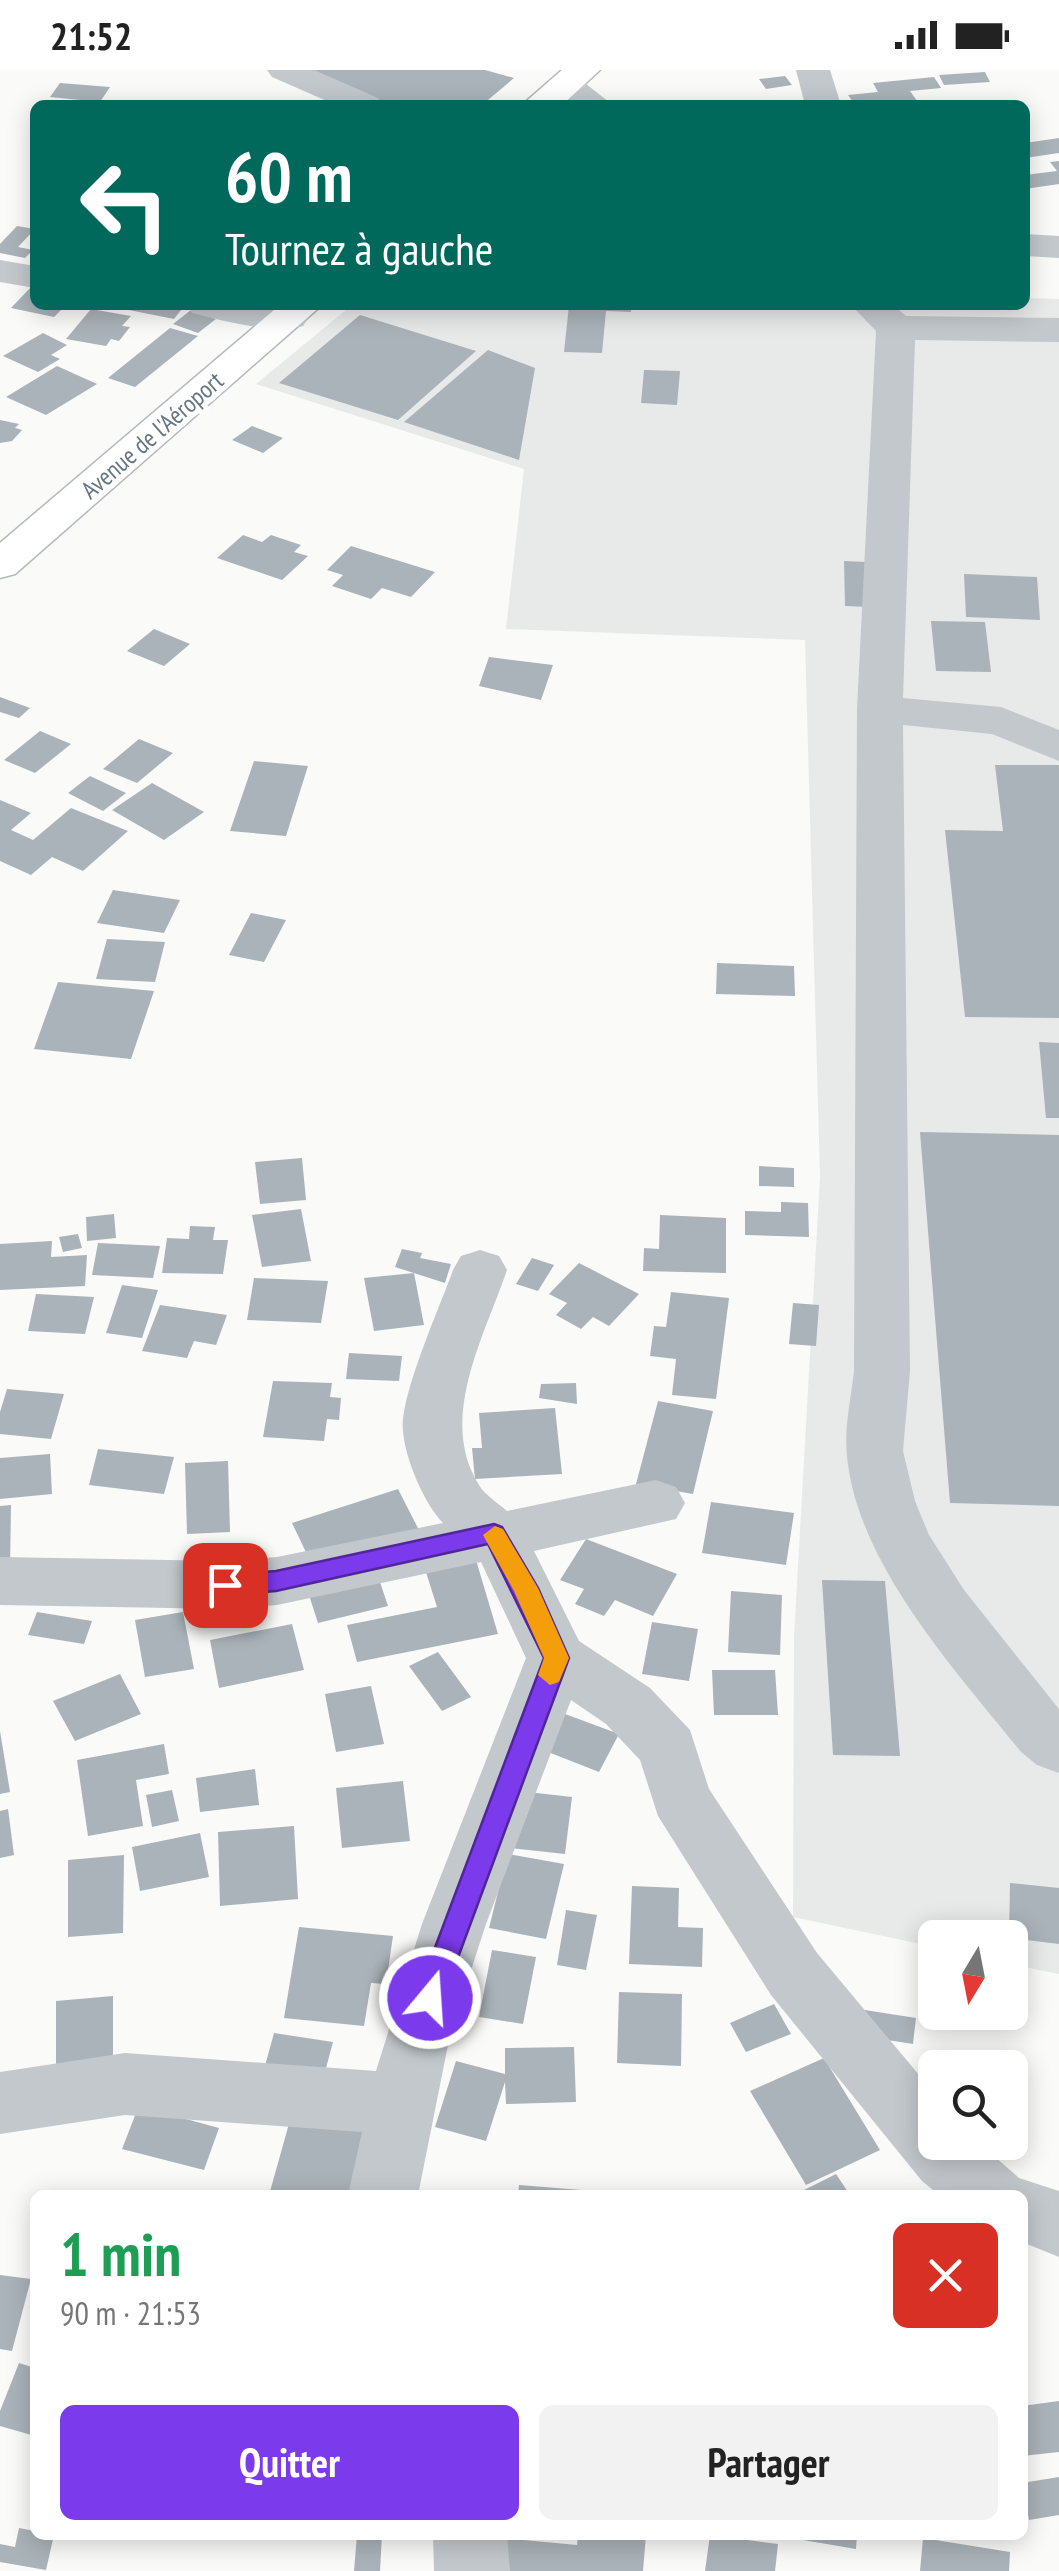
<!DOCTYPE html>
<html lang="fr">
<head>
<meta charset="utf-8">
<style>
	:root { --surface:#fff; --page:#f2f2f2; --text:#222; --muted:#767676; --accent:#7c3aed }
	body { margin:0; font-family:"PT Sans Narrow",sans-serif; background:var(--page); color:var(--text); height:100vh; display:flex; flex-direction:column; font-size:38px; white-space:nowrap }
	* { box-sizing:border-box; margin:0 }
	p { font-size:32px; color:var(--muted) }
	.icon { flex:none; width:55px; height:55px; fill:none; stroke:currentColor; stroke-width:2; stroke-linecap:round; stroke-linejoin:round }
	.map { position:relative; flex:1; overflow:hidden }
	.drawer { position:absolute; left:30px; top:2120px; width:998px; height:350px; display:flex; flex-direction:column; background:var(--surface); border-radius:15px; box-shadow:0 5px 25px #0003 }
	.drawer>* { flex:none }
	.top-card { position:absolute; left:30px; top:30px; width:1000px; height:210px; border-radius:15px; box-shadow:0 5px 25px #0003; background:#00695c; color:#fff; overflow:hidden }
	.needle { width:65px; rotate:190deg }
	.fabs { position:absolute; left:918px; top:1850px; display:grid; gap:20px }
	.fabs a { display:grid; place-items:center; width:110px; height:110px; border-radius:15px; background:var(--surface); box-shadow:0 5px 25px #0003; font-size:50px }
	.pin { position:absolute; display:grid; place-items:center; width:85px; height:85px; color:#fff; margin:-42px; border-radius:20px; box-shadow:0 5px 15px #0006 }
	.me { position:absolute; width:110px; margin:-55px; rotate:18deg; stroke-linejoin:round; filter:drop-shadow(0 0 8px #0008) }
	.turn { display:flex; align-items:center; gap:35px; height:210px; padding:0 30px; font-size:45px }
	.turn .icon { width:130px; height:130px; stroke-width:2.5 }
	.turn b { display:block; font-size:70px; line-height:85px }
	.round { display:grid; place-items:center; flex:none; width:105px; height:105px; border-radius:15px; background:var(--page) }
	.summary { display:flex; align-items:center; justify-content:space-between; height:170px; padding:0 30px }
	h1 { font-size:60px; font-weight:700; line-height:75px; color:#1e9e55 }
	.cta { display:flex; gap:20px; margin-top:auto; padding:20px 30px }
	.cta a { flex:1; height:115px; border-radius:15px; background:var(--accent); color:#fff; font-size:40px; font-weight:700; line-height:115px; text-align:center }
	.cta a+a { background:var(--page); color:var(--text) }
	.status { display:flex; justify-content:space-between; align-items:center; height:70px; padding:0 50px; background:var(--surface); direction:ltr }
	.status svg { height:28px; fill:currentColor }
	.map>svg:first-child { display:block }
</style>
</head>
<body>
<div class="status"><b>21:52</b><svg viewBox="0 0 49 12"><path d="M0 12V9h3v3zM5 12V6h3v6zM10 12V3h3v9zM15 12V0h3v12zM26 1h20v11H26zM47 4h2v5h-2z"/></svg></div>
<div class="map">
<svg width="1059" height="2501" viewBox="0 0 1059 2501">
	<rect width="100%" height="100%" fill="#fafaf8"/>
	<!-- built -->
	<path fill="#e8e9e9" d="M1025 228 1059 229V1904L1010 1894V1868H935V1877L793 1847 794 1567 820 1107 805 570 506 559 524 399 256 314 352 235H1025Z"/>
	<!-- building -->
	<path fill="#aab3b9" d="M305 0H485L514 8 482 35H388Z
		M985 2 990 12 944 15 939 5Z
		M785 6 792 15 766 19 759 9Z
		M934 7 941 18 910 21 920 35H855L848 25 878 22 873 13Z
		M60 13 110 17 100 32 50 27Z
		M1059 68V83L1025 88V73Z
		M1059 91V114L1025 119V105L1057 101 1050 92Z
		M17 156 35 159 18 177 33 180 25 188 0 183V174Z
		M31 217 35 218V235H66L54 247 11 238Z
		M104 235H154L181 240 174 249Z
		M569 235H631V242L606 241 602 283 564 282Z
		M91 239 131 246 122 256 130 257 119 271 111 269 106 276 66 269Z
		M191 240 216 249 198 263 173 254Z
		M360 245 476 281 398 350 279 313Z
		M170 258 198 266 135 317 108 308Z
		M43 263 67 275 51 285 60 289 38 302 3 286Z
		M488 280 535 298 519 390 404 352Z
		M57 296 97 314 46 345 6 327Z
		M644 300 680 301 677 335 641 333Z
		M0 350 19 354 15 358 22 360 12 371 0 373Z
		M252 356 283 368 263 383 232 370Z
		M243 465 262 472 271 465 301 475 294 482 308 486 282 510 217 488Z
		M351 476 435 502 411 527 382 518 371 529 332 516 343 505 327 500Z
		M844 491 868 492 869 537 845 536Z
		M964 504 1037 507 1040 550 966 547Z
		M931 551 985 552 991 602 936 601Z
		M154 559 190 574 164 596 127 581Z
		M489 587 553 595 541 630 479 616Z
		M0 627 30 638 19 648 0 642Z
		M40 661 71 674 35 703 4 690Z
		M139 669 173 683 137 713 103 699Z
		M254 691 308 696 286 766 230 761Z
		M995 695H1059V948L965 947 945 760 1003 761Z
		M90 706 126 723 103 741 68 723Z
		M152 713 204 742 164 770 112 740Z
		M0 730 31 743 11 760 33 770 71 738 128 761 83 801 52 787 31 805 0 791Z
		M113 820 180 830 164 863 97 853Z
		M251 843 286 850 264 892 229 885Z
		M107 869 165 872 155 912 96 909Z
		M717 893 794 896 795 926 716 924Z
		M58 912 154 921 131 989 34 979Z
		M1039 972 1059 973V1048H1046Z
		M920 1062 1059 1065V1436L950 1433Z
		M302 1088 306 1130 260 1134 255 1092Z
		M759 1096 794 1098V1117L759 1116Z
		M781 1132 808 1133 809 1167 745 1165V1141L781 1142Z
		M301 1139 311 1191 262 1197 252 1145Z
		M114 1144 116 1168 87 1171 86 1147Z
		M660 1145 726 1148V1203L643 1201 644 1178 659 1179Z
		M190 1156 215 1157 213 1170H228L223 1204 162 1203 167 1168 189 1169Z
		M78 1164 82 1178 63 1182 59 1167Z
		M52 1171 51 1187 87 1185 85 1216 0 1220V1174Z
		M98 1173 160 1176 153 1208 92 1205Z
		M402 1179 422 1183 420 1188 451 1194 445 1213 395 1197Z
		M532 1188 554 1195 538 1221 516 1214Z
		M579 1193 639 1224 609 1256 593 1247 581 1259 556 1245 567 1233 549 1224Z
		M414 1203 424 1255 374 1261 364 1208Z
		M254 1208 328 1211 321 1253 247 1250Z
		M122 1215 158 1220 142 1268 106 1263Z
		M671 1222 729 1228 716 1329 672 1325 676 1289 650 1286 654 1256 666 1257Z
		M36 1224 94 1227 85 1264 28 1261Z
		M793 1233 819 1235 816 1276 789 1274Z
		M160 1235 227 1245 216 1275 194 1271 187 1288 142 1281Z
		M349 1283 402 1286 399 1311 346 1309Z
		M273 1311 332 1313 330 1327 341 1328 339 1350 327 1349 324 1371 263 1367Z
		M576 1313 577 1334 539 1328 541 1314Z
		M7 1319 64 1324 51 1369 0 1364V1342Z
		M658 1331 713 1341 693 1424 636 1414Z
		M555 1338 562 1404 475 1409 472 1378H482L479 1343Z
		M98 1379 174 1387 164 1424 89 1415Z
		M50 1384 52 1424 0 1429V1388Z
		M228 1391 230 1462 187 1464 185 1393Z
		M398 1419 422 1466 315 1501 292 1453Z
		M711 1432 794 1443 786 1495 702 1483Z
		M11 1435 10 1501 0 1502V1436Z
		M586 1469 677 1504 653 1546 615 1530 604 1546 575 1534 584 1519 560 1510Z
		M476 1490 498 1564 357 1592 347 1555 437 1537 425 1499Z
		M378 1506 388 1536 318 1553 308 1522Z
		M822 1510 885 1511 900 1686 833 1685Z
		M731 1521 782 1525 780 1585 728 1582Z
		M37 1542 92 1551 84 1574 28 1565Z
		M183 1542 194 1599 145 1607 135 1550Z
		M652 1552 698 1559 689 1611 642 1604Z
		M292 1554 304 1600 219 1618 210 1570Z
		M438 1582 471 1627 442 1641 409 1596Z
		M712 1600H775L778 1645H714Z
		M120 1604 141 1644 75 1671 53 1631Z
		M371 1616 384 1674 336 1682 325 1624Z
		M557 1641 619 1664 599 1702 538 1678Z
		M0 1661 10 1722 0 1724Z
		M164 1674 169 1704 136 1710 143 1756 88 1766 77 1690Z
		M255 1699 259 1735 200 1742 196 1708Z
		M403 1711 410 1771 342 1778 336 1718Z
		M172 1720 179 1751 152 1757 146 1725Z
		M519 1721 572 1727 565 1784 510 1778Z
		M8 1739 14 1785 0 1788V1741Z
		M294 1756 298 1829 220 1836 218 1762Z
		M200 1763 209 1807 140 1821 132 1777Z
		M497 1782 564 1794 546 1869 489 1858 501 1810Z
		M124 1785 123 1863 68 1867V1790Z
		M1010 1813 1059 1818V1874L1009 1868Z
		M632 1816 679 1818 678 1857 703 1858 702 1897 629 1894Z
		M566 1840 597 1845 586 1900 557 1895Z
		M299 1857 393 1866 386 1914 371 1913 364 1956 284 1948Z
		M492 1880 536 1887 523 1954 479 1947Z
		M619 1922 682 1924 681 1996 617 1993Z
		M113 1926V1989L56 1994V1931Z
		M774 1934 791 1964 746 1982 730 1953Z
		M852 1938 916 1948 913 1974 849 1964Z
		M274 1963 333 1972 322 2013 263 2003Z
		M574 1977 576 2032 506 2034 505 2012 486 2071 435 2057 456 1991 505 2004V1978Z
		M824 1988 880 2080 806 2115 750 2021Z
		M143 2025 175 2046 219 2058 204 2100 122 2079Z
		M292 2043 377 2060 360 2125H269Z
		M836 2104 850 2125H807L804 2120Z
		M519 2115 594 2121V2125H518Z
		M0 2205 31 2209 12 2281 0 2279Z
		M19 2293 35 2298V2366L0 2356V2341Z
		M1059 2331V2382L1022 2386V2336Z
		M1059 2407V2445L1029 2450 1022 2413Z
		M19 2458 35 2461V2465H54L46 2500 0 2492V2474L15 2477Z
		M357 2465H382L380 2501H354Z
		M578 2465H646L643 2501H489L492 2467 577 2475Z
		M710 2465 778 2474 775 2501H705Z
		M804 2465H857L856 2479 803 2470Z
		M923 2468 1010 2482 1009 2501H920Z"/>
	<g fill="none" stroke-linecap="round" stroke-linejoin="round">
		<defs>
			<path id="highway" d="M562 0H600L562 35H522Z
				M280 235H322L15 504 0 508V473Z"/>
		</defs>
		<!-- highway casing -->
		<use href="#highway" stroke="#b4b9bd" stroke-width="3"/>
		<!-- minor -->
		<path fill="#c3c8cc" fill-rule="evenodd" d="M267 0H314L378 28 384 35H336L272 7Z
			M796 0H830L841 35H805Z
			M565 4 577 7 613 35H572L548 14 553 7Z
			M1025 164 1059 166V188L1025 186Z
			M0 190 35 196V218L0 212Z
			M187 235H280L303 240 308 248 303 256C271 264 224 251 192 243Z
			M851 235H893L906 246 1059 248V272L915 270 903 628 1001 637 1059 660V691L992 664 903 655 910 1301 903 1381 915 1431 929 1465 964 1520 1059 1639V1703L1037 1695 1021 1682C956 1601 857 1494 847 1386 844 1357 851 1329 854 1301L857 639 876 261Z
			M480 1180 499 1186 507 1200C485 1265 437 1349 479 1415 485 1425 498 1433 507 1441L656 1410 676 1417 685 1433 676 1449 534 1481 579 1571 650 1618 690 1660 709 1719 817 1883 935 2024V2072H978L1019 2108 1059 2121V2187L1022 2172V2125H939L922 2111 771 1925 658 1746 640 1690 606 1654 571 1630 486 1854 450 1965 418 2125H348L362 2062 125 2045 0 2064V2002L125 1983 376 2001 422 1854 526 1588 481 1492 277 1535 225 1539 0 1535V1487L225 1491 277 1487 443 1453C424 1433 406 1391 403 1362 399 1327 440 1237 453 1200L461 1186Z
			M433 2465H507L510 2501H434Z"/>
		<!-- highway -->
		<use href="#highway" fill="#fff" fill-rule="evenodd"/>
	</g>
	<!-- route -->
	<path fill="#7c3aed" stroke="#51269a" stroke-width="2.5" d="M494 1454 502 1457 538 1518 569 1588 443 1928 439 1937 430 1940 420 1937 416 1928 544 1588 488 1474 276 1521 225 1525 213 1515 225 1505 276 1501Z"/>
	<!-- slow -->
	<path fill="#f59e0b" d="M495 1456 503 1459 538 1518 569 1588 559 1612 550 1615 538 1605 544 1588 514 1521 483 1465Z"/>
	<g text-anchor="middle" dominant-baseline="central" stroke-width="10" stroke-linejoin="round" paint-order="stroke">
		<!-- far-street labels -->
		<g font-size="25" fill="#657683" stroke="#fff">
			<text transform="translate(152 365) rotate(-41)">Avenue de l'Aéroport</text>
		</g>
	</g>
</svg>
<div class="fabs">
<a><svg class="needle" viewBox="-14 -14 28 28"><path d="M0-13l5 13h-10z" fill="#e53935"/><path d="M0 13l5-13h-10z" fill="#767676"/></svg></a>
<a><svg class="icon" aria-label="search" viewBox="0 0 24 24"><circle cx="10" cy="10" r="6"/><path d="M15 15l6 6"/></svg></a>
</div>
<div class="pin" style="left:225px;top:1515px;background:#d93025"><svg class="icon" aria-label="arrive" viewBox="0 0 24 24"><path d="M6 21V4h12l-3 4 3 4H6"/></svg></div>
<svg class="me" style="left:430px;top:1928px" viewBox="-20 -20 40 40"><circle r="17" fill="#7c3aed" stroke="#fff" stroke-width="3"/><path d="M0-11L8 9 0 5-8 9z" fill="#fff"/></svg>
<div class="top-card">
<div class="turn"><svg class="icon" aria-label="left" viewBox="0 0 24 24"><path d="M17 20v-9H6M10 6l-5 5 5 5"/></svg><div><b>60 m</b>Tournez à gauche</div></div>
</div>
<section class="drawer">
<div class="summary"><div><h1>1 min</h1><p>90 m · 21:53</p></div><a class="round" style="background:#d93025;color:#fff"><svg class="icon" aria-label="close" viewBox="0 0 24 24"><path d="M6 6l12 12M18 6L6 18"/></svg></a></div>
<div class="cta"><a>Quitter</a><a>Partager</a></div>
</section>
</div>
</body>
</html>
